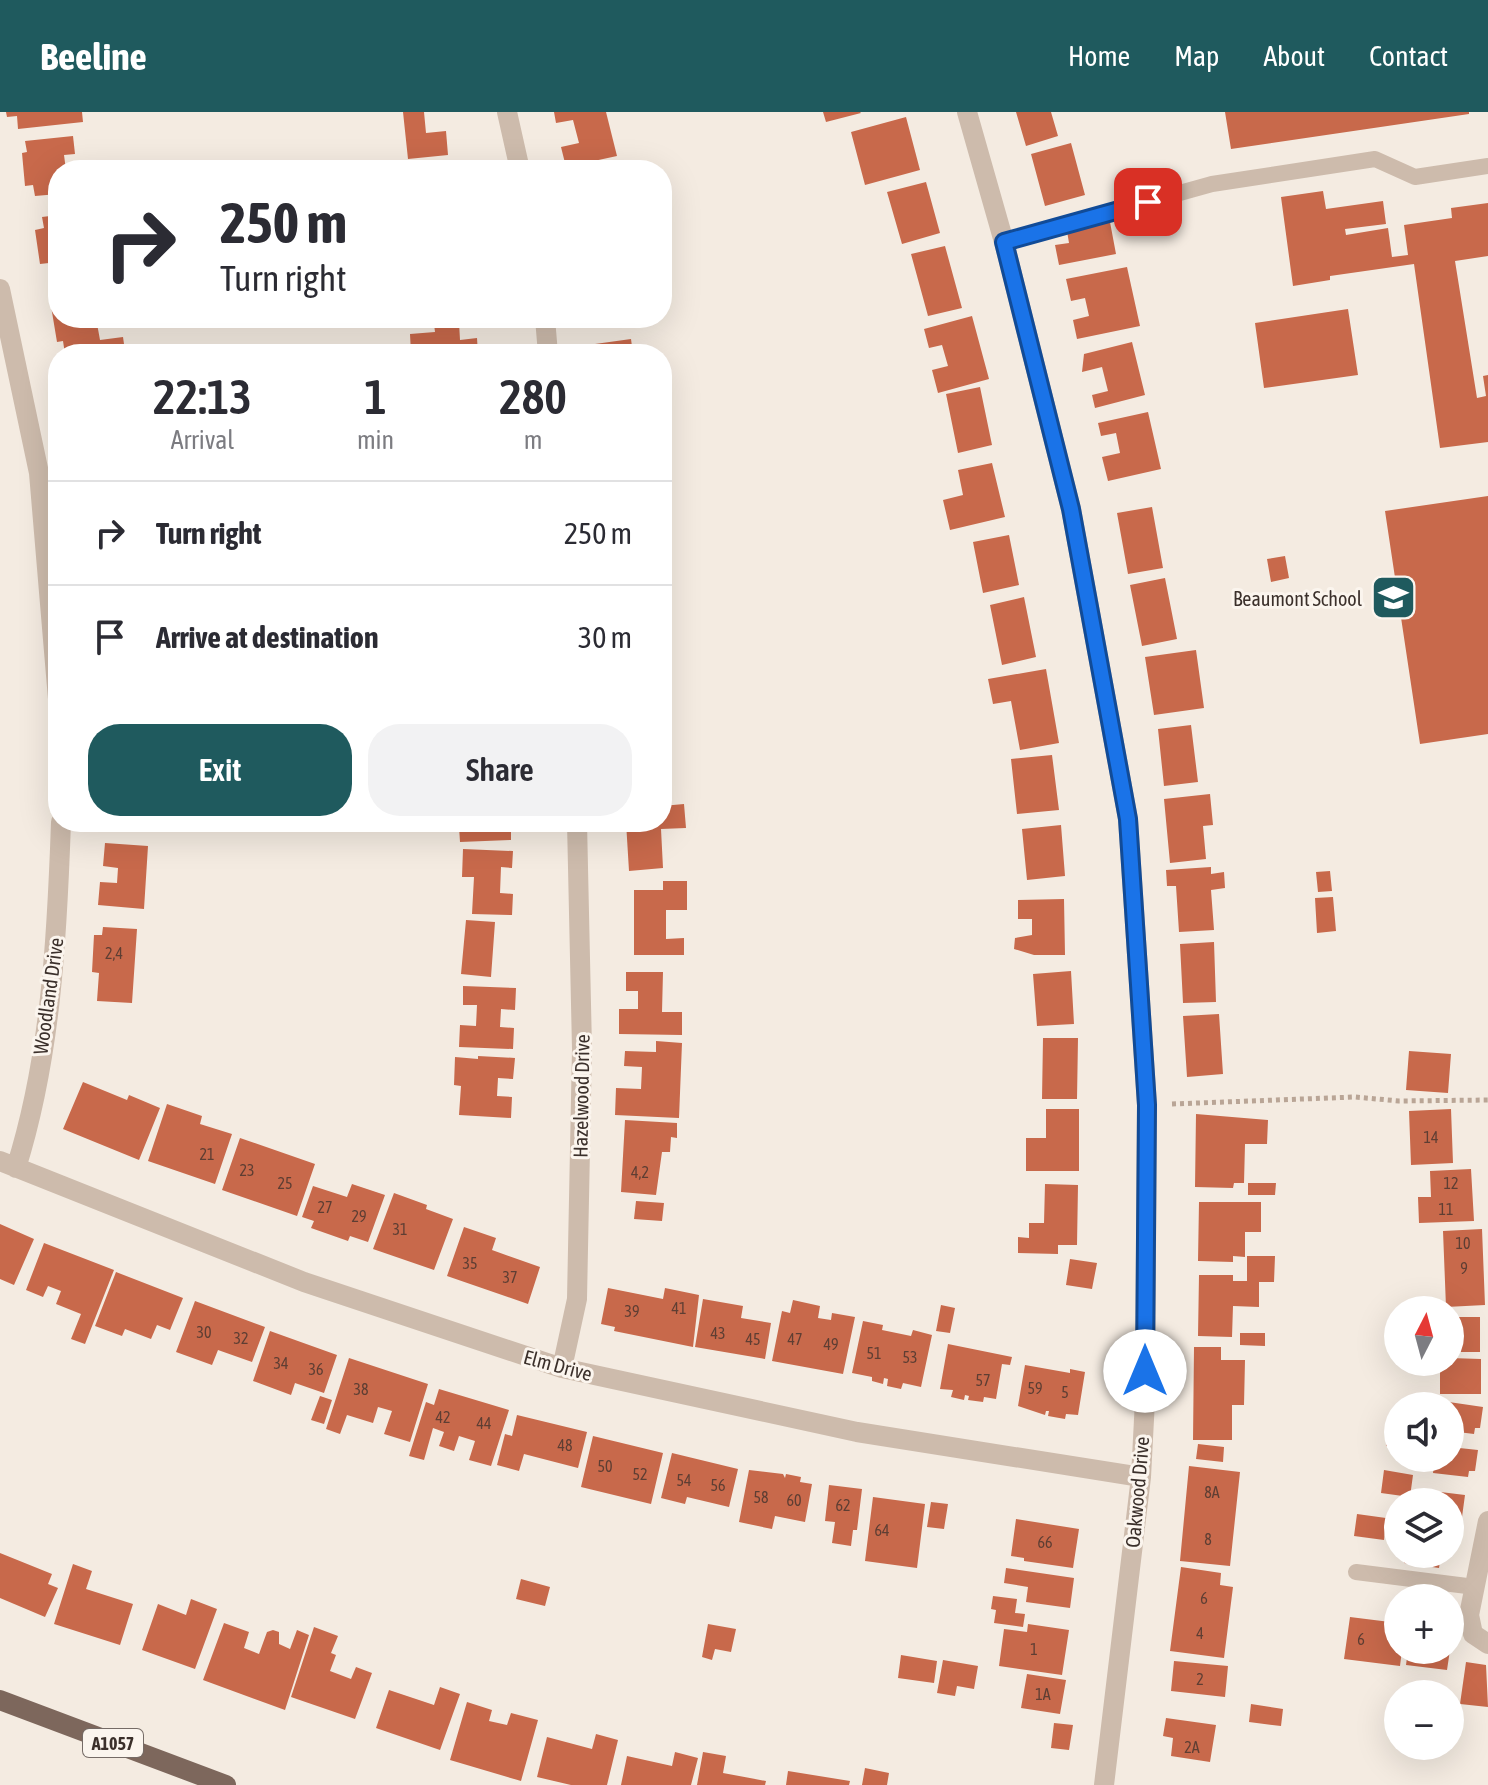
<!DOCTYPE html>
<html lang="en">
<head>
<meta charset="utf-8">
<style>
	:root { --surface:#fff; --page:#f2f2f3; --text:#2b2b33; --muted:#7c7c81; --line:#e1e1e2; --accent:#1f5a5e }
	body { margin:0; font-family:"Asap Condensed",sans-serif; background:var(--page); color:var(--text); height:100vh; display:flex; flex-direction:column; font-size:30px; white-space:nowrap }
	* { box-sizing:border-box; margin:0 }
	p { font-size:26px; color:var(--muted) }
	.icon { flex:none; width:44px; height:44px; fill:none; stroke:currentColor; stroke-width:2; stroke-linecap:round; stroke-linejoin:round }
	.map { position:relative; flex:1; overflow:hidden }
	.side { position:absolute; left:48px; top:232px; width:624px; height:488px; display:flex; flex-direction:column; background:var(--surface); border-radius:32px; box-shadow:0 8px 32px #0002 }
	.side>* { flex:none }
	.banner { position:absolute; left:48px; top:48px; width:624px; height:168px; border-radius:32px; box-shadow:0 8px 32px #0002; background:#fff; color:var(--text); overflow:hidden }
	.needle { width:52px; rotate:6deg }
	.controls { position:absolute; left:1384px; top:1184px; display:grid; gap:16px }
	.controls a { display:grid; place-items:center; width:80px; height:80px; border-radius:50%; background:var(--surface); box-shadow:0 8px 32px #0002; font-size:40px }
	.pin { position:absolute; display:grid; place-items:center; width:68px; height:68px; color:#fff; margin:-34px; border-radius:16px; box-shadow:0 4px 12px #0006 }
	.me { position:absolute; width:88px; margin:-44px; rotate:0deg; stroke-linejoin:round; filter:drop-shadow(0 0 6px #0008) }
	.turn { display:flex; align-items:center; gap:28px; height:168px; padding:0 40px; font-size:36px }
	.turn .icon { width:104px; height:104px; stroke-width:2.5 }
	.turn b { display:block; font-size:56px; line-height:68px }
	.eta { display:flex; justify-content:space-evenly; align-items:center; height:136px; text-align:center }
	.eta b { font-size:48px; font-weight:600; line-height:56px }
	.cta { display:flex; gap:16px; margin-top:auto; padding:16px 40px }
	.cta a { flex:1; height:92px; border-radius:32px; background:var(--accent); color:#fff; font-size:32px; font-weight:600; line-height:92px; text-align:center }
	.cta a+a { background:var(--page); color:var(--text) }
	ul { padding:0; list-style:none }
	li { display:flex; align-items:center; gap:24px; height:104px; padding:0 40px; border-top:2px solid var(--line) }
	li div { flex:1 }
	li b { display:block; font-size:30px }
	li em { font-style:normal }
	header { display:flex; align-items:center; gap:48px; box-sizing:border-box; height:112px; padding:0 40px; background:var(--accent); color:#fff }
	header strong { font-size:38px }
	nav { display:flex; gap:44px; margin-inline-start:auto; font-size:28px }
	.map>svg:first-child { display:block }
</style>
</head>
<body>
<header>
<strong>Beeline</strong>
<nav><a>Home</a><a>Map</a><a>About</a><a>Contact</a></nav>
</header>
<div class="map">
<svg width="1488" height="1673" viewBox="0 0 1488 1673">
	<rect width="100%" height="100%" fill="#f4ebe1"/>
	<!-- building -->
	<path fill="#c8694b" d="M6 0H82L83 10 18 17 17 4 7 5Z
		M403 0H424L426 21 446 19 448 43 408 47Z
		M554 0H606L617 44 566 55 561 35 579 31 573 8 556 11Z
		M823 0H860L861 1 826 10Z
		M1016 0H1051L1058 24 1026 34Z
		M1225 0H1469V2L1231 37Z
		M906 5 920 58 865 73 851 20Z
		M73 24 75 42 64 43 66 58H58V82L35 84 33 73 25 74 22 41 27 40 25 29Z
		M1071 31 1085 83 1045 94 1031 42Z
		M453 52V58H404V56Z
		M926 70 940 121 902 132 887 80Z
		M1323 79 1326 97 1383 89 1386 112 1345 117 1346 123 1388 116 1392 145 1408 143 1404 113 1452 106 1451 96 1488 91V144L1455 149 1477 286 1486 284 1483 264 1488 263V330L1440 336 1414 152 1330 164V168L1293 174 1281 85Z
		M58 103V161L50 162 49 151 40 152 35 118 44 116 42 105Z
		M1110 110 1116 142 1059 153 1055 133 1069 131 1067 119Z
		M945 134 962 196 928 204 911 142Z
		M1127 155 1140 214 1077 227 1073 208 1089 204 1085 186 1071 189 1066 167Z
		M58 192V206H96L100 228 123 225 125 239 65 242 63 229 57 230 51 194Z
		M1348 197 1358 263 1264 276 1255 211Z
		M972 204 989 267 938 281 932 258 948 254 942 233 929 236 924 217Z
		M418 206H478L459 210 460 228 477 226 478 242H411L410 222 435 220 434 212 419 214Z
		M592 206H628L629 210 594 216Z
		M631 227 633 242H597L595 232Z
		M1132 230 1145 283 1095 296 1092 283 1108 279 1102 255 1082 260 1084 242Z
		M980 275 992 333 958 341 946 282Z
		M1148 300 1161 357 1108 369 1102 345 1120 341 1116 321 1101 324 1098 311Z
		M992 351 1005 405 950 418 943 388 963 383 958 358Z
		M1488 384V622L1420 632 1385 399Z
		M1152 395 1163 456 1128 462 1117 401Z
		M1009 423 1019 473 983 481 973 430Z
		M1285 444 1289 466 1271 470 1267 447Z
		M1165 466 1177 527 1142 534 1130 473Z
		M1024 485 1036 545 1002 553 990 493Z
		M662 538H665L667 597H662Z
		M1196 538 1204 596 1154 603 1145 545Z
		M1046 557 1059 631 1020 638 1011 589 993 592 988 567Z
		M1191 613 1198 670 1164 674 1158 617Z
		M1052 643 1059 698 1017 702 1011 647Z
		M1210 682 1213 713 1203 714 1206 747 1170 751 1164 687Z
		M684 692 686 716 661 717 663 756 629 759 626 710H662V694Z
		M108 710H140V717H108Z
		M447 710 511 711V728L460 730 459 715 447 716Z
		M1061 713 1065 764 1027 768 1022 717Z
		M105 731 148 734 144 797 98 793 100 770 117 771 118 756 103 754Z
		M463 737 513 739 512 756 501 755 500 781 513 782 512 803 472 802 474 765H462Z
		M1211 755V762L1224 760 1225 776 1211 778 1214 818 1179 820 1176 774H1167L1166 758Z
		M1330 759 1332 779 1318 780 1316 760Z
		M663 769H687V798H666V827L684 826V843H634V778H663Z
		M1333 785 1336 819 1317 821 1315 786Z
		M1064 787 1065 843H1034L1014 837 1015 826 1032 823V807H1018V788Z
		M466 808 495 810 491 865 461 862Z
		M103 815 137 817 132 891 97 889 99 861 92 860 94 823H102Z
		M1214 830 1216 890 1183 891 1180 832Z
		M1071 859 1074 912 1037 914 1033 862Z
		M626 860H663L662 900H682V923L619 922V897H638V879H626Z
		M463 874 516 876 515 898 501 897 500 915 514 916 513 937 459 935 460 913 476 914 477 893H463Z
		M1219 902 1223 962 1187 965 1183 904Z
		M1043 926H1078L1077 987H1042Z
		M656 929 682 931 679 1006 615 1003 616 976 641 977 642 955 624 954 625 939 656 940Z
		M1409 939 1451 942 1448 981 1406 978Z
		M478 944 515 946 513 967 498 966 497 984 512 985 511 1006 459 1003 461 974 454 973 455 945 478 947Z
		M83 970 127 988 129 983 160 996 139 1048 63 1017Z
		M167 992 202 1004 200 1012 232 1022 215 1072 148 1049Z
		M1046 997H1079V1059H1026V1026H1046Z
		M1451 997 1453 1051 1411 1053 1409 999Z
		M1196 1002 1268 1008 1267 1032H1245L1244 1071H1234L1233 1076 1195 1075Z
		M625 1008 677 1011V1026L671 1025 670 1040H662L656 1083 621 1080Z
		M240 1026 315 1052 297 1104 222 1078Z
		M1471 1057 1474 1109 1419 1111 1418 1085H1431L1430 1059Z
		M1248 1071H1276L1275 1083H1248Z
		M352 1072 385 1083 368 1130 350 1124 348 1129 311 1116 314 1109 302 1105 313 1074 347 1085Z
		M1045 1072 1078 1073 1077 1133H1058V1142L1018 1141V1125L1029 1126V1111H1044Z
		M394 1081 427 1093 426 1097 453 1107 434 1158 373 1137Z
		M636 1089 664 1091 662 1109 634 1107Z
		M1199 1090H1261V1120H1245V1145L1233 1144V1150L1198 1149Z
		M0 1112 34 1127 14 1173 0 1167Z
		M464 1115 496 1126 492 1138 540 1155 528 1192 447 1164Z
		M1482 1117 1485 1193 1446 1195 1443 1119Z
		M44 1131 114 1158 85 1232 71 1227 81 1202 56 1192 61 1179 48 1174 43 1185 26 1178Z
		M1247 1144H1275L1274 1170H1259V1195L1233 1194 1232 1225 1198 1224 1199 1163H1233V1169H1247Z
		M1070 1147 1097 1151 1092 1177 1066 1173Z
		M116 1160 183 1186 170 1218 157 1213 151 1227 125 1217 122 1224 95 1214Z
		M608 1176 663 1187 665 1176 699 1183 693 1235 614 1219 615 1215 601 1212Z
		M703 1187 743 1194 741 1206 771 1211 765 1247 695 1235Z
		M793 1188 820 1194 818 1206 831 1208 832 1201 855 1205 843 1262 772 1249 782 1199 790 1201Z
		M195 1189 265 1215 252 1250 218 1238 212 1253 176 1240Z
		M941 1193 955 1196 950 1221 936 1219Z
		M1450 1205H1480V1240H1450Z
		M863 1209 883 1213 882 1218 911 1224 913 1218 932 1223 921 1275 903 1271 901 1277 887 1274 888 1267 884 1266 883 1272 872 1269V1265L852 1261Z
		M270 1219 337 1243 324 1281 295 1271 291 1283 253 1269Z
		M1240 1221H1265V1234L1240 1233Z
		M948 1232 1012 1245 1010 1253 1002 1252 996 1287 984 1285 983 1290 968 1288 969 1284 965 1283 964 1288 951 1285 953 1278 940 1277Z
		M1194 1235H1221V1248H1245L1244 1293H1232V1328H1193Z
		M349 1246 428 1272 410 1330 384 1322 392 1299 378 1295 373 1311 347 1303 340 1322 326 1317Z
		M1450 1246 1481 1247V1282H1440V1250H1450Z
		M1025 1253 1070 1261V1257L1085 1260 1078 1303 1066 1302 1065 1307 1048 1304 1049 1299H1046L1045 1303 1018 1294Z
		M439 1277 509 1298 491 1354 469 1348 475 1329 459 1324 454 1339 439 1334 444 1320 433 1316 424 1348 409 1344 426 1290 434 1293Z
		M320 1284 332 1288 324 1312 311 1308Z
		M1442 1289 1483 1295 1480 1316H1475L1474 1322 1450 1319V1294H1441Z
		M517 1303 587 1320 578 1356 524 1342 519 1359 497 1353 505 1322 512 1324Z
		M1389 1313 1398 1314V1336L1386 1334Z
		M593 1324 663 1341 651 1392 581 1375Z
		M1198 1332 1224 1335 1223 1350 1196 1347Z
		M1450 1335 1478 1338 1475 1359H1469L1468 1365 1433 1361 1435 1346H1450Z
		M672 1341 738 1357 729 1395 687 1385 685 1392 661 1386Z
		M1189 1354 1240 1360 1230 1454 1180 1449Z
		M749 1358 783 1362 785 1366 786 1362 801 1365 800 1370 812 1372 805 1410 775 1404 772 1417 739 1410Z
		M1384 1358 1413 1363 1410 1385 1381 1381Z
		M829 1373 862 1377 857 1418H853L851 1434 832 1431 835 1410 825 1409Z
		M1424 1378 1465 1383 1462 1405 1456 1404 1455 1410H1450V1390H1422Z
		M873 1385 925 1392 917 1456 865 1449Z
		M931 1390 948 1392 944 1417 927 1415Z
		M1357 1402 1386 1406 1384 1428 1354 1424Z
		M1016 1407 1079 1417 1073 1456 1024 1449V1446L1011 1444Z
		M0 1441 52 1462 48 1472 58 1476 45 1505 0 1486Z
		M1405 1442H1447L1446 1449H1440L1439 1456 1404 1451Z
		M73 1452 92 1459 86 1477 133 1492 120 1533 54 1512Z
		M1181 1455 1221 1461 1220 1473 1233 1475 1224 1546 1170 1539Z
		M1006 1456 1074 1466 1070 1496 1026 1490 1028 1475 1004 1471Z
		M521 1467 550 1475 545 1494 516 1487Z
		M993 1484 1017 1487 1015 1501 1025 1502 1023 1515 994 1511 996 1498 991 1497Z
		M191 1487 217 1497 195 1557 142 1538 158 1492 186 1503Z
		M1350 1505 1398 1511V1538H1402L1400 1554 1344 1547Z
		M224 1511 249 1520 244 1536 259 1542 267 1520 273 1518 279 1520V1532L290 1537 297 1518 309 1523 285 1598 203 1568Z
		M708 1512 736 1517 731 1540 715 1537 712 1548 702 1545Z
		M1028 1512 1069 1518 1062 1563 999 1554 1004 1517 1027 1520Z
		M314 1515 338 1524 331 1541 336 1543 330 1559 351 1567 356 1555 372 1561 355 1607 291 1585Z
		M1408 1538H1450L1447 1558 1406 1553Z
		M901 1543 937 1549 934 1571 898 1566Z
		M943 1548 978 1554 974 1577 957 1574 955 1584 937 1581Z
		M1174 1549 1228 1554 1225 1585 1171 1579Z
		M1466 1550 1486 1553 1488 1595 1460 1592Z
		M1027 1562 1066 1568 1060 1602 1021 1596Z
		M440 1575 460 1582 440 1638 376 1616 389 1578 434 1593Z
		M467 1590 492 1598 489 1609 507 1613 511 1601 538 1608 521 1669 450 1648Z
		M1251 1592 1283 1597 1281 1614 1249 1610Z
		M1166 1606 1216 1613 1210 1650 1171 1644 1173 1626 1163 1624Z
		M1054 1611 1073 1613 1069 1638 1051 1636Z
		M596 1622 618 1628 607 1673H571L537 1665 547 1625 592 1637Z
		M675 1640 698 1646 691 1673H621L627 1644 672 1654Z
		M703 1640 726 1644 723 1661 766 1669 765 1673H697Z
		M865 1656 889 1661 887 1673H862Z
		M788 1659 850 1669 849 1673H786Z"/>
	<g fill="none" stroke-linecap="round" stroke-linejoin="round">
		<!-- path -->
		<path stroke="#b9a596" stroke-width="5" stroke-dasharray="4 4" stroke-linecap="butt" d="M1172 992 1355 985 1399 989 1488 988"/>
		<!-- lane -->
		<path stroke="#cdbbac" stroke-width="16" d="M1004 130 1212 72 1375 47 1415 65 1488 54
			M1356 1460 1475 1475"/>
		<!-- street -->
		<path stroke="#cdbbac" stroke-width="20" d="M507 0 520 58
			M967 0 1004 130 1071 397 1128 707 1147 993 1145 1288 1141 1365 1104 1673
			M0 177 39 361 58 587
			M545 206 548 242
			M0 1049 304 1170 562 1256 857 1320 1141 1365
			M16 1056C51 945 57 826 61 710
			M562 1256 577 1187 582 937 577 710
			M1488 1409 1469 1503 1473 1522 1488 1532"/>
		<!-- primary -->
		<path stroke="#7d675c" stroke-width="20" d="M0 1588 226 1673"/>
	</g>
	<g fill="none" stroke-linecap="round" stroke-linejoin="round">
		<defs>
			<path id="route" d="M1145 1259 1147 993 1128 707 1071 397 1004 130 1148 90"/>
		</defs>
		<!-- route casing -->
		<use href="#route" stroke="#114b97" stroke-width="20"/>
		<!-- route -->
		<use href="#route" stroke="#1a73e8" stroke-width="14"/>
	</g>
	<!-- icons -->
	<defs>
		<symbol id="school-square" viewBox="-11 -11 22 22"><rect x="-9" y="-9" width="18" height="18" rx="4" fill="#1f5a5e" stroke="#fbf5ee"/><path d="M0-5L7-2L0 1L-7-2ZM-4 1L0 2.5L4 1V4Q0 6-4 4Z" fill="#fff"/></symbol>
	</defs>
	<g fill-rule="evenodd">
		<use href="#school-square" x="1368" y="460" width="51" height="51"/>
	</g>
	<g text-anchor="middle" dominant-baseline="central" stroke-width="6" stroke-linejoin="round" paint-order="stroke">
		<!-- number labels -->
		<g font-size="16" fill="#5e3e33">
			<text x="114" y="841">2,4</text>
			<text x="1431" y="1025">14</text>
			<text x="207" y="1042">21</text>
			<text x="247" y="1058">23</text>
			<text x="640" y="1060">4,2</text>
			<text x="285" y="1071">25</text>
			<text x="1451" y="1071">12</text>
			<text x="325" y="1095">27</text>
			<text x="1446" y="1097">11</text>
			<text x="359" y="1104">29</text>
			<text x="400" y="1117">31</text>
			<text x="1463" y="1131">10</text>
			<text x="470" y="1151">35</text>
			<text x="1464" y="1156">9</text>
			<text x="510" y="1165">37</text>
			<text x="679" y="1196">41</text>
			<text x="632" y="1199">39</text>
			<text x="204" y="1220">30</text>
			<text x="718" y="1221">43</text>
			<text x="241" y="1226">32</text>
			<text x="753" y="1227">45</text>
			<text x="795" y="1227">47</text>
			<text x="831" y="1232">49</text>
			<text x="874" y="1241">51</text>
			<text x="910" y="1245">53</text>
			<text x="281" y="1251">34</text>
			<text x="316" y="1257">36</text>
			<text x="983" y="1268">57</text>
			<text x="1035" y="1276">59</text>
			<text x="361" y="1277">38</text>
			<text x="1065" y="1280">5</text>
			<text x="443" y="1305">42</text>
			<text x="484" y="1311">44</text>
			<text x="565" y="1333">48</text>
			<text x="605" y="1354">50</text>
			<text x="640" y="1362">52</text>
			<text x="684" y="1368">54</text>
			<text x="718" y="1373">56</text>
			<text x="1212" y="1380">8A</text>
			<text x="761" y="1385">58</text>
			<text x="794" y="1388">60</text>
			<text x="843" y="1393">62</text>
			<text x="882" y="1418">64</text>
			<text x="1208" y="1427">8</text>
			<text x="1045" y="1430">66</text>
			<text x="1204" y="1486">6</text>
			<text x="1200" y="1521">4</text>
			<text x="1361" y="1527">6</text>
			<text x="1034" y="1537">1</text>
			<text x="1200" y="1567">2</text>
			<text x="1043" y="1582">1A</text>
			<text x="1192" y="1635">2A</text>
		</g>
		<!-- shield labels -->
		<rect fill="#fbf5ee" stroke="#756b66" stroke-width="2" x="83" y="1617" width="60" height="28" rx="6"/>
		<g font-size="18" font-weight="bold" fill="#3b302b">
			<text x="113" y="1631">A1057</text>
		</g>
		<!-- poi labels -->
		<g font-size="20" fill="#3b302b" stroke="#fbf5ee" text-anchor="end">
			<text x="1362" y="486">Beaumont School</text>
		</g>
		<!-- street labels -->
		<g font-size="20" fill="#3b302b" stroke="#fbf5ee">
			<text transform="translate(48 884) rotate(-82)">Woodland Drive</text>
			<text transform="translate(581 984) rotate(-89)">Hazelwood Drive</text>
			<text transform="translate(558 1253) rotate(15)">Elm Drive</text>
			<text transform="translate(1137 1380) rotate(-85)">Oakwood Drive</text>
		</g>
	</g>
</svg>
<div class="controls">
<a><svg class="needle" viewBox="-14 -14 28 28"><path d="M0-13l5 13h-10z" fill="#e53935"/><path d="M0 13l5-13h-10z" fill="#7c7c81"/></svg></a>
<a><svg class="icon" aria-label="sound" viewBox="0 0 24 24"><path d="M4 9h4l5-4v14l-5-4H4zM17 9q2 3 0 6"/></svg></a>
<a><svg class="icon" aria-label="layers" viewBox="0 0 24 24"><path d="M12 4l9 5-9 5-9-5zM3 14l9 5 9-5"/></svg></a>
<a>+</a>
<a>−</a>
</div>
<div class="pin" style="left:1148px;top:90px;background:#d93025"><svg class="icon" aria-label="arrive" viewBox="0 0 24 24"><path d="M6 21V4h12l-3 4 3 4H6"/></svg></div>
<svg class="me" style="left:1145px;top:1259px" viewBox="-20 -20 40 40"><circle r="19" fill="#fff"/><path d="M0-13L10 11 0 6-10 11z" fill="#1a73e8"/></svg>
<div class="banner">
<div class="turn"><svg class="icon" aria-label="right" viewBox="0 0 24 24"><path d="M7 20v-9h11M14 6l5 5-5 5"/></svg><div><b>250 m</b>Turn right</div></div>
</div>
<section class="side">
<div class="eta">
<div><b>22:13</b><p>Arrival</p></div>
<div><b>1</b><p>min</p></div>
<div><b>280</b><p>m</p></div>
</div>
<ul>
<li><svg class="icon" aria-label="right" viewBox="0 0 24 24"><path d="M7 20v-9h11M14 6l5 5-5 5"/></svg><div><b>Turn right</b></div><em>250 m</em></li>
<li><svg class="icon" aria-label="arrive" viewBox="0 0 24 24"><path d="M6 21V4h12l-3 4 3 4H6"/></svg><div><b>Arrive at destination</b></div><em>30 m</em></li>
</ul>
<div class="cta"><a>Exit</a><a>Share</a></div>
</section>
</div>
</body>
</html>
